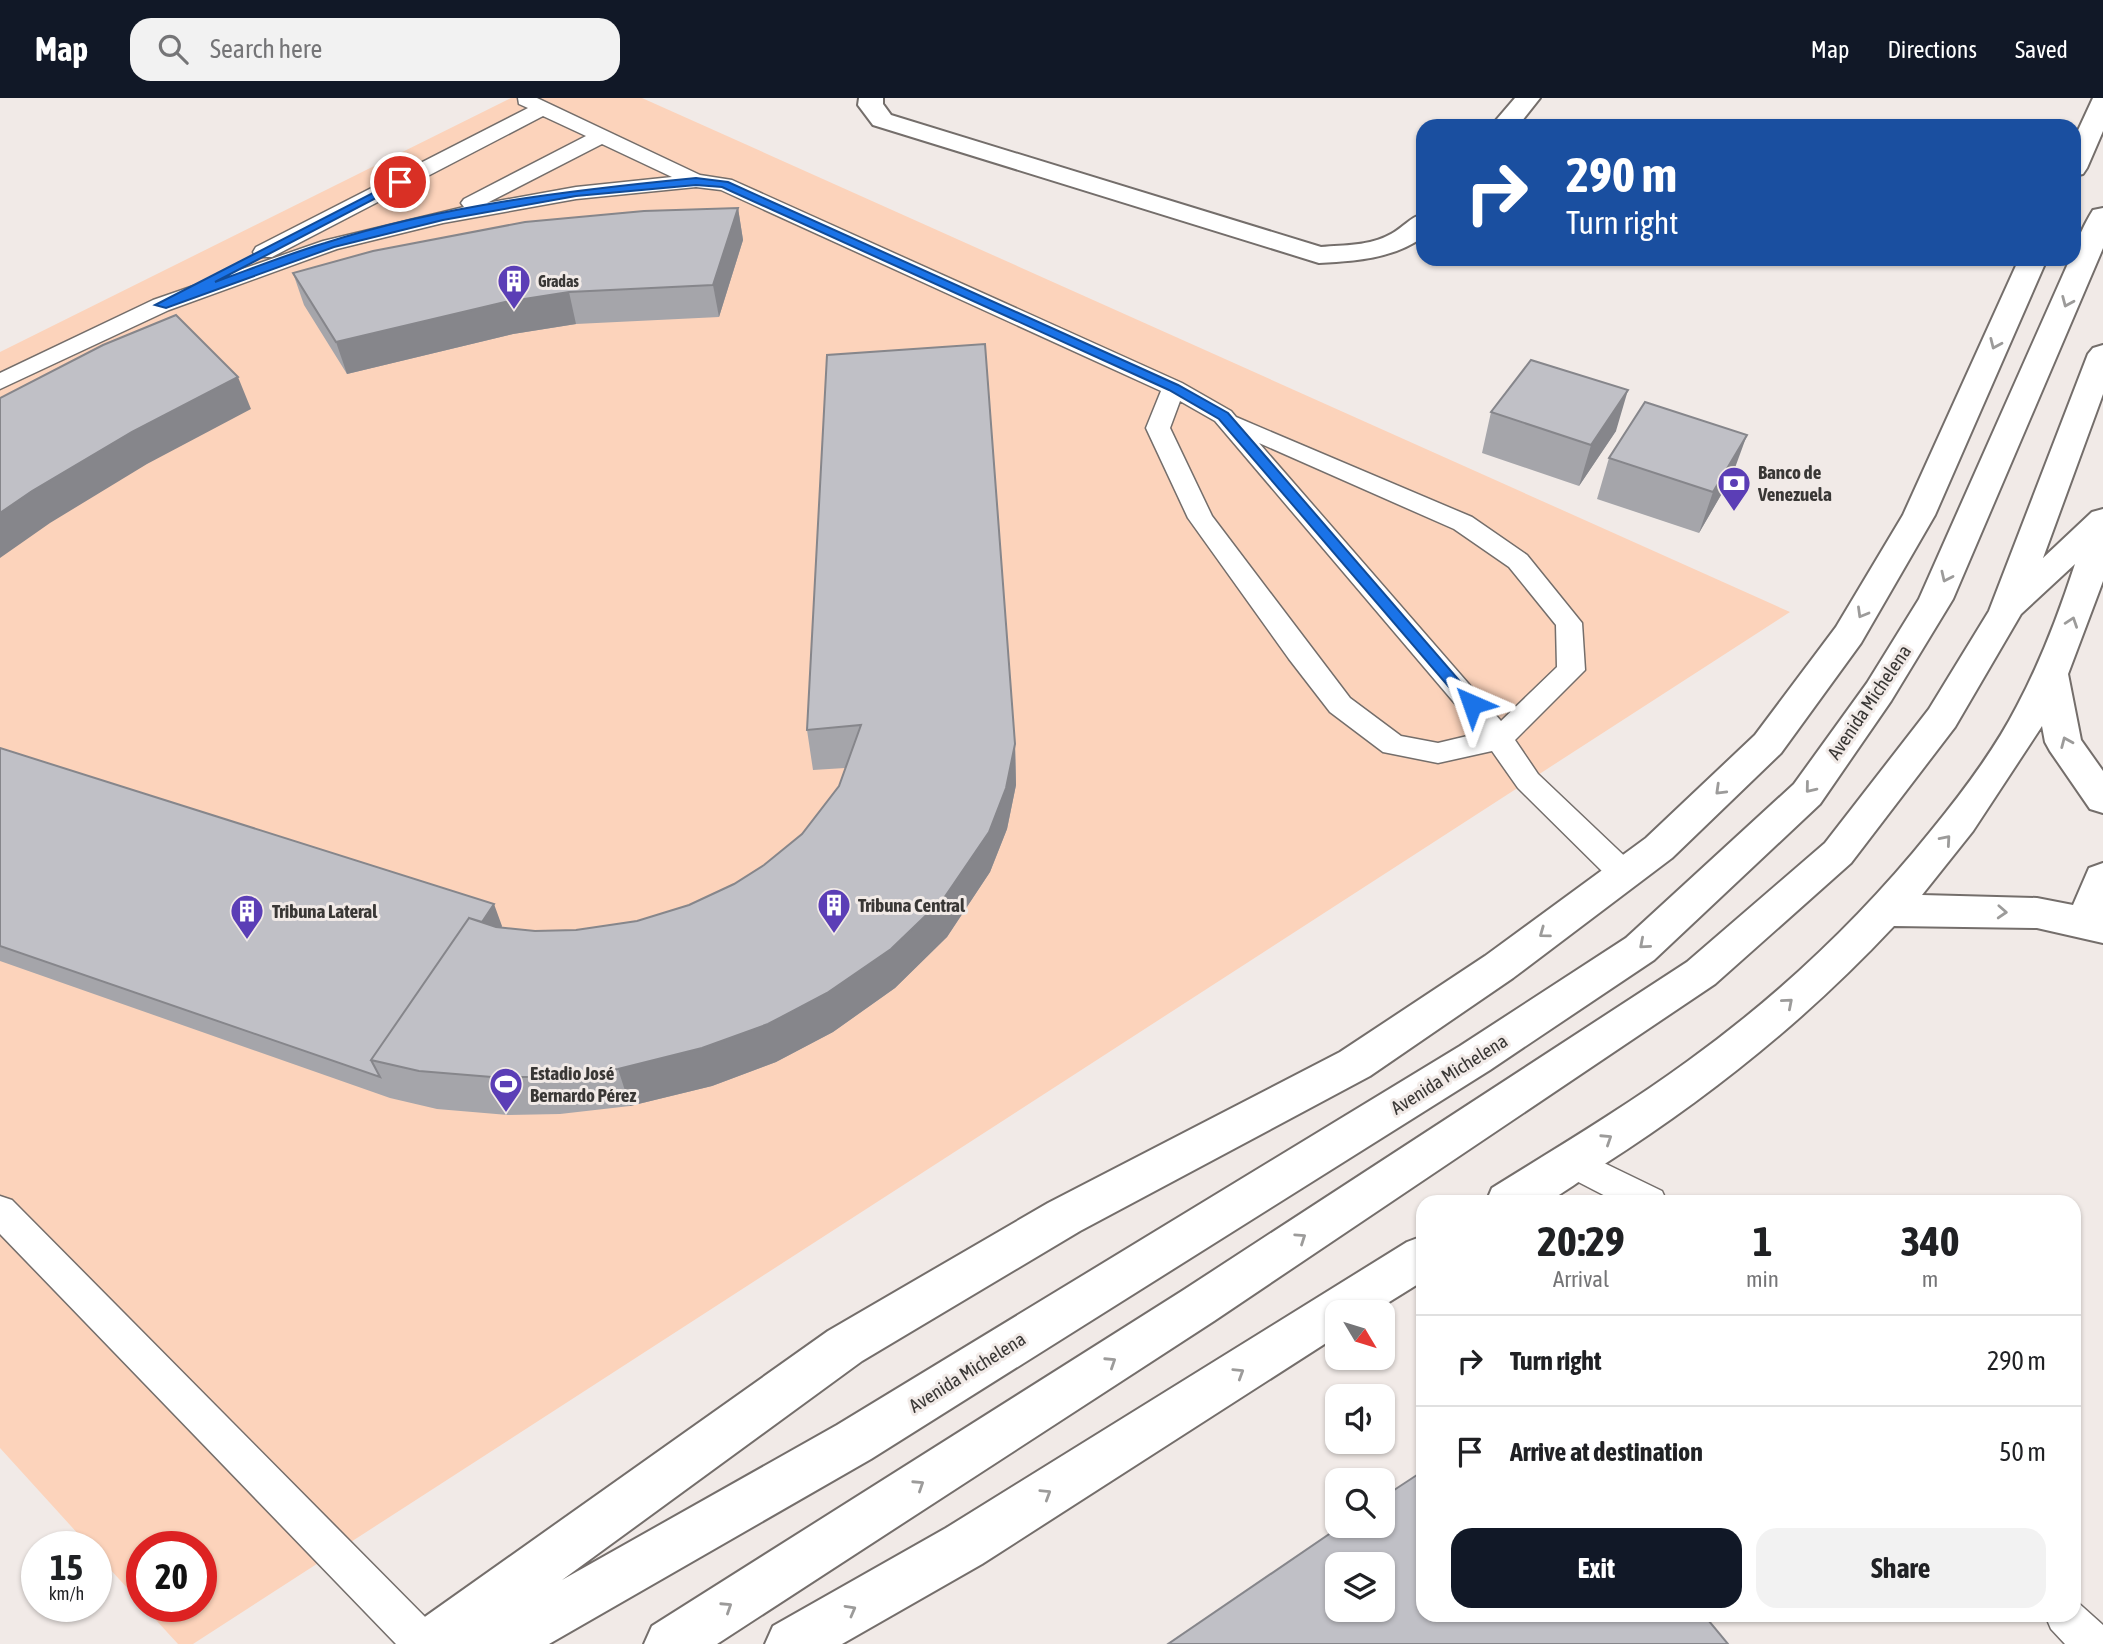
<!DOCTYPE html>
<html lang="en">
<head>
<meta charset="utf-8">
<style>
	:root { --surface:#fff; --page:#f2f2f2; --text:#202124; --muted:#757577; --line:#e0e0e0; --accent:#111827 }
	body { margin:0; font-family:"Asap Condensed",sans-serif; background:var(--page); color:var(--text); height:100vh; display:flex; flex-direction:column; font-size:26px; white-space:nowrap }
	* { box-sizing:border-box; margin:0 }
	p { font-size:23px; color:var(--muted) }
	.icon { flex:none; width:38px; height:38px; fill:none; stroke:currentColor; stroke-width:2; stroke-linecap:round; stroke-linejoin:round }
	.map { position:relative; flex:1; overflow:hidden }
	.drawer { position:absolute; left:1416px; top:1097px; width:665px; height:427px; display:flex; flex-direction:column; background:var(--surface); border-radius:21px; box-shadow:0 2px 5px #0004 }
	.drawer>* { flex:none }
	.guide { position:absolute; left:1416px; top:21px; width:665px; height:147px; border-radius:21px; box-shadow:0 2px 5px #0004; background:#1a4fa0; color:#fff; overflow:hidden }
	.needle { width:46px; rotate:128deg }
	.controls { position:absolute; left:1325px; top:1202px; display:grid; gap:14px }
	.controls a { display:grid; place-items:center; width:70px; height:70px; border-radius:14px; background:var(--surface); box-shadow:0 2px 5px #0004; font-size:35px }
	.speed { position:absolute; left:21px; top:1433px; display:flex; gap:14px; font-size:35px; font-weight:700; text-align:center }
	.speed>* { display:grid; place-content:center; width:91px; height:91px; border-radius:50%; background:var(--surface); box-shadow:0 2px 5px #0004; line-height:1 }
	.speed small { font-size:18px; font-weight:400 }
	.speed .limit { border:10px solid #d22; background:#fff; color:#111 }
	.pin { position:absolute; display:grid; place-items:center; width:60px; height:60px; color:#fff; margin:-30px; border:4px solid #fff; border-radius:50%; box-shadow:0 2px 7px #0007 }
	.me { position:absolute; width:77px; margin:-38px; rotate:317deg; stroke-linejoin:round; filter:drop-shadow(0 0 5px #0008) }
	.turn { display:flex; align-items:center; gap:24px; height:147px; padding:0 35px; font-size:32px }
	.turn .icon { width:91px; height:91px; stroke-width:2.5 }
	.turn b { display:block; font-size:49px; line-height:60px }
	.eta { display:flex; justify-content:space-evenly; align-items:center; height:119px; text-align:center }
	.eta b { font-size:42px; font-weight:700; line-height:49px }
	.primary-button { display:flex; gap:14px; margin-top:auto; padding:14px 35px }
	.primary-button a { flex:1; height:80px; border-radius:21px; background:var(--accent); color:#fff; font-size:28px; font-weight:700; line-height:80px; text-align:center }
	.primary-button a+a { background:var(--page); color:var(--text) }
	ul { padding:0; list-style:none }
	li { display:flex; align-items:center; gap:21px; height:91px; padding:0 35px; border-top:2px solid var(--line) }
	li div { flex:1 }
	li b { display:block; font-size:26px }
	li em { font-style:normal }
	header { display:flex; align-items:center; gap:42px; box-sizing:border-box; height:98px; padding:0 35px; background:var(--accent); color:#fff }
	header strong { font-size:33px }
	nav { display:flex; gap:38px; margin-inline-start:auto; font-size:24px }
	.search { width:490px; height:63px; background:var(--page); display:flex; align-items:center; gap:18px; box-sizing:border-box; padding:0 24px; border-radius:21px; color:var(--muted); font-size:26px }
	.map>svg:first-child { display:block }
</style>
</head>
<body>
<header>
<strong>Map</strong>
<div class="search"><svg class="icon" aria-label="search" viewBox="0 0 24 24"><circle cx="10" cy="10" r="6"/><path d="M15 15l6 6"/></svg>Search here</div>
<nav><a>Map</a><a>Directions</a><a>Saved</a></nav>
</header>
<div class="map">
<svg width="2103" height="1546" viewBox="0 0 2103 1546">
	<rect width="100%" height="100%" fill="#f1eae7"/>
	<!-- green -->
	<path fill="#fcd3bb" d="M511 0H642L1790 514 193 1546H178L144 1509 201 1508V1449H142V1506L96 1456V1449H90L0 1350V254Z"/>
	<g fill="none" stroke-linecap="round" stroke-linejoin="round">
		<defs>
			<path id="lane" d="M518 0H537L700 77 732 82 1182 285 1231 313 1236 319 1472 419 1527 457 1582 525 1585 572 1515 642 1538 676 1635 768 1639 776 1635 784 1624 787 1613 784 1518 690 1492 653 1438 665 1383 654 1330 614 1289 561 1188 420 1146 330 1161 293 721 92 696 89 576 101 443 125 337 151 169 212 0 291V275L153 202 323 143 464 109 461 105 464 101 586 38 543 18 272 159H256L253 154 256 149 528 10 519 6ZM602 46 672 79 576 89 487 105ZM1180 303 1215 323 1480 635 1438 645 1401 638 1350 600 1212 418 1170 330ZM1259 345 1454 431 1509 469 1556 527 1557 569 1501 623Z
				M1571 1049 1662 1093 1667 1104H1617L1559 1074 1554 1064 1559 1054Z
				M0 1098 12 1102 438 1532 444 1546H396L0 1136Z
				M2074 1501 2103 1527V1546H2065L2051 1531 2045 1517H2074Z"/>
			<path id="street" d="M859 0H883V6L891 17 1321 149C1344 147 1370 148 1391 136 1403 130 1410 119 1423 116V139C1392 161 1355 163 1319 165L873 27 858 7Z
				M1515 0H1540L1518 28H1491Z
				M2093 0H2103V33L2087 70 2083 76 2074 78V41Z
				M2103 110V150L1953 501 1891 603 1820 706 1654 862 1490 972 871 1361 549 1546H404L412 1528 828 1233 1048 1105 1340 954 1485 858 1646 740 1755 637 1836 529 1903 417 2019 161H2047L1935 417 1861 545 1781 655 1672 760 1513 880 1370 978 1080 1133 862 1263 562 1482 837 1327 1460 948 1626 840 1794 686 1867 585 1919 501 2070 161H2074C2074 146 2085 125 2093 112Z
				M2103 247V296L2043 460 2092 414 2103 411V483L2068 576 2081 642 2103 673V715L2090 711 2050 653 2045 644 2042 628 1973 733 1922 797 2037 800 2073 807 2089 770 2103 765V845L2037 830 1894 828C1807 921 1710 999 1603 1067 1589 1076 1557 1101 1544 1104 1530 1108 1501 1105 1486 1104L1492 1090C1558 1049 1625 1009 1688 963 1778 898 1860 821 1930 734 1962 695 1994 653 2017 608 2041 563 2059 515 2075 466L2021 516 1955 629 1851 765 1715 886 1214 1223 717 1546H644L652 1528 1182 1193 1687 864 1825 745 1929 611 1989 513 2088 256 2093 250Z
				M1423 1138V1183L1373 1214H1337V1238L982 1466 842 1546H765L773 1528 946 1430 1407 1144Z"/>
		</defs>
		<!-- lane casing -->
		<use href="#lane" stroke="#746e6b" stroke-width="3"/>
		<!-- street casing -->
		<use href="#street" stroke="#746e6b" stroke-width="4"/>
		<!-- lane -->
		<use href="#lane" fill="#fff" fill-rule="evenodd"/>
		<!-- street -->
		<use href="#street" fill="#fff" fill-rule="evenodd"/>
	</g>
	<!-- wall -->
	<path fill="#a5a5aa" d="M738 110 743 142 719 219 576 226 513 236 347 276 304 207 293 175Z
		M827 257 1015 646 1016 687 1007 731 990 774 947 839 895 890 833 934 776 964 712 988 630 1008 560 1016 508 1017 437 1011 390 1000 0 863V650L502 828 501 830 535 833 576 832 637 823 689 807 734 786 764 767 802 736 839 688 845 670 813 672 807 632Z
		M1491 314 1616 333 1579 388 1482 355Z
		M1609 360 1732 378 1699 435 1597 401Z"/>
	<!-- shaded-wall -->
	<path fill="#86868b" d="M738 110 743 142 719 219 713 187Z
		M569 194 576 226 513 236 347 276 336 244 505 204Z
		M238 279 251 311 147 366 50 425 0 460V415L32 393 132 334Z
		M1628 292 1616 333 1579 388 1591 347Z
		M1747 337 1732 378 1699 435 1713 394Z
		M1015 646 1016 687 1007 731 990 774 947 839 895 890 833 934 776 964 712 988 630 1008 618 971Z
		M494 806 502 828 409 971 389 966Z"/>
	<!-- building -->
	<path fill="#c0c0c6" stroke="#86868b" stroke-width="2" fill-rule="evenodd" d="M738 110 713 187 569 194 505 204 336 244 293 175 373 153 525 124 644 113Z
		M176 217 238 279 132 334 32 393 0 415V300L103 247Z
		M985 246 1015 646 1006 690 989 734 944 800 891 851 827 895 768 926 702 950 618 971 546 979H492L419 973 371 962 469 820 496 829 535 833 576 832 637 823 689 807 734 786 764 767 802 736 839 688 861 627 807 632 827 257Z
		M1531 262 1628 292 1591 347 1491 314Z
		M1645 304 1747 337 1713 394 1609 360Z
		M0 650 494 806 482 824 469 820 371 962 380 979 0 848Z
		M1423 1373V1517H1704L1728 1546H1168L1341 1428H1382V1400ZM1337 1466H1382V1512H1337Z"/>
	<!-- one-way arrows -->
	<defs><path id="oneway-chevron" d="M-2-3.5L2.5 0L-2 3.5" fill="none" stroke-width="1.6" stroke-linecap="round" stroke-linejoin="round" transform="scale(1.75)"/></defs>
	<g stroke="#9c9b9a">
		<use href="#oneway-chevron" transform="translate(2067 204) rotate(113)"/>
		<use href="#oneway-chevron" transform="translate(1995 246) rotate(114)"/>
		<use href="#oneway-chevron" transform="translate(1946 479) rotate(115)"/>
		<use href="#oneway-chevron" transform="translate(1862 515) rotate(120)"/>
		<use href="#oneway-chevron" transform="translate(2072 524) rotate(-71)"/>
		<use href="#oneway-chevron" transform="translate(2066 644) rotate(-113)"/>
		<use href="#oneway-chevron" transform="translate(1810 690) rotate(129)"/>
		<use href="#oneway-chevron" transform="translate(1720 692) rotate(136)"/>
		<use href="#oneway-chevron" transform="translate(1946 742) rotate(-49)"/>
		<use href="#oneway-chevron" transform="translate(2002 814) rotate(3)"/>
		<use href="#oneway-chevron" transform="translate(1544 835) rotate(144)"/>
		<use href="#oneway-chevron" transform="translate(1644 846) rotate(139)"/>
		<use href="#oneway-chevron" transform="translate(1788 905) rotate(-41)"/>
		<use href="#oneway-chevron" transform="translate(1607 1041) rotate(-33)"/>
		<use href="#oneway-chevron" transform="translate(1301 1140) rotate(-34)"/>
		<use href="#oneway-chevron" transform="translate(1111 1264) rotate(-33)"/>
		<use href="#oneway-chevron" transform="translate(1239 1275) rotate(-32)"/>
		<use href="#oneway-chevron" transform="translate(919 1387) rotate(-33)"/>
		<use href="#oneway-chevron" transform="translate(1046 1396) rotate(-32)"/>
		<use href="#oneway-chevron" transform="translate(727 1509) rotate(-33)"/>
		<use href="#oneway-chevron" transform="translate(851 1512) rotate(-29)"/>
	</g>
	<!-- route -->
	<path fill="#1a73e8" stroke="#114b97" stroke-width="2" d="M696 80 728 84 1178 287 1228 315 1477 603 1479 606 1477 610H1467L1219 321 1169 292 722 89 696 87 576 98 443 122 334 149 166 210 155 207 400 81 403 82V86L215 184C251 171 288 156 325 145 443 107 573 92 696 80Z"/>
	<!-- icons -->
	<defs>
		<symbol id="building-pin" viewBox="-11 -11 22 30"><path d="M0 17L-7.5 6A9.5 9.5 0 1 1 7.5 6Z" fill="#5b3eb6" stroke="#f1eae7"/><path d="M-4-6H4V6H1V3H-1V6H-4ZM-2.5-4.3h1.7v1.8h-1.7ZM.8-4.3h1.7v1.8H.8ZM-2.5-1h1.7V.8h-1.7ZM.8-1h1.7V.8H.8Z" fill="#fff"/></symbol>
		<symbol id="bank-pin" viewBox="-11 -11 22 30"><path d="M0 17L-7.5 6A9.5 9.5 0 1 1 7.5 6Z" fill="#5b3eb6" stroke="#f1eae7"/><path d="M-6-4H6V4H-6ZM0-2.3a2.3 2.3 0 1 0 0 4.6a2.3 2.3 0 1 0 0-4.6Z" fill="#fff"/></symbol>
		<symbol id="stadium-pin" viewBox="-11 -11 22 30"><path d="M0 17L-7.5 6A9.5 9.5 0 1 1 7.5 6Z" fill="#5b3eb6" stroke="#f1eae7"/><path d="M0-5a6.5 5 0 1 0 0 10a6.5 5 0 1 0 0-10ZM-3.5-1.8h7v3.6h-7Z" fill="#fff"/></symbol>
	</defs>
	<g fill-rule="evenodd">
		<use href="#building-pin" x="495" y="164" width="38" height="52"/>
		<use href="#bank-pin" x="1715" y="366" width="38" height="52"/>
		<use href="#building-pin" x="815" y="788" width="38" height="52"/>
		<use href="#building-pin" x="228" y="794" width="38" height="52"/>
		<use href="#stadium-pin" x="487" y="967" width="38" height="52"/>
	</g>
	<g text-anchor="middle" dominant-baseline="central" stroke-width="6" stroke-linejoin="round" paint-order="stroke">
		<!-- far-poi labels -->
		<g font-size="16" font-weight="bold" fill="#393735" stroke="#f1eae7" text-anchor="start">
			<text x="538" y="183">Gradas</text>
		</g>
		<!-- poi labels -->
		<g font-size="19" font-weight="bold" fill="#393735" stroke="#f1eae7" text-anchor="start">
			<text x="1758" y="374">Banco de<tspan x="1758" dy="22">Venezuela</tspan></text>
			<text x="858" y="807">Tribuna Central</text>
			<text x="272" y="813">Tribuna Lateral</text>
			<text x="530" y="975">Estadio José<tspan x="530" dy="22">Bernardo Pérez</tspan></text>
		</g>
		<!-- street labels -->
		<g font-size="19" fill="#393735" stroke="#f1eae7">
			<text transform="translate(1869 604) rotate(-56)">Avenida Michelena</text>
			<text transform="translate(1449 976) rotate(-32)">Avenida Michelena</text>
			<text transform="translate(967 1274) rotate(-32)">Avenida Michelena</text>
		</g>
	</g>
</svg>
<div class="controls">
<a><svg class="needle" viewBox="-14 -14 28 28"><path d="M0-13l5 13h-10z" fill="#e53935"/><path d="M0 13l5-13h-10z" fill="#757577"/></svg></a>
<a><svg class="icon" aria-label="sound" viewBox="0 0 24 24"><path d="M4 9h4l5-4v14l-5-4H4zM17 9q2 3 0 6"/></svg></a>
<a><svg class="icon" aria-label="search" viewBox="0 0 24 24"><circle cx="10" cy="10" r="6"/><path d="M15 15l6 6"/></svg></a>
<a><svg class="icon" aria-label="layers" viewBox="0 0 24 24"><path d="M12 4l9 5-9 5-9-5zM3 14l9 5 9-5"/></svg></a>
</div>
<div class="speed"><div>15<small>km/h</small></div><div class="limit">20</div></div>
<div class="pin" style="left:400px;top:84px;background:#d93025"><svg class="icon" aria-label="arrive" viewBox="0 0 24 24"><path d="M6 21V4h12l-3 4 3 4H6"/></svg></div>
<svg class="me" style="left:1472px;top:606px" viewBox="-20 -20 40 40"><path d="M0-17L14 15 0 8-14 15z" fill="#1a73e8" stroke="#fff" stroke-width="4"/></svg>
<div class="guide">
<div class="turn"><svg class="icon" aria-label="right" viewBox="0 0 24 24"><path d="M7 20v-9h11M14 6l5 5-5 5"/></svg><div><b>290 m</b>Turn right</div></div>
</div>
<section class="drawer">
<div class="eta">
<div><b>20:29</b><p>Arrival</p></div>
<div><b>1</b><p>min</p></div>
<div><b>340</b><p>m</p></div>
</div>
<ul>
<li><svg class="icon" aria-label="right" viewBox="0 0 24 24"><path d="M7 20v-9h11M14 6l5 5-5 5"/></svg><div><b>Turn right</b></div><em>290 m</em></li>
<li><svg class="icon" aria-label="arrive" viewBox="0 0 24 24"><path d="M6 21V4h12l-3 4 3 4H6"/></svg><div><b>Arrive at destination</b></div><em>50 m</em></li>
</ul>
<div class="primary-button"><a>Exit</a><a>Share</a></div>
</section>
</div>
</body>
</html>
